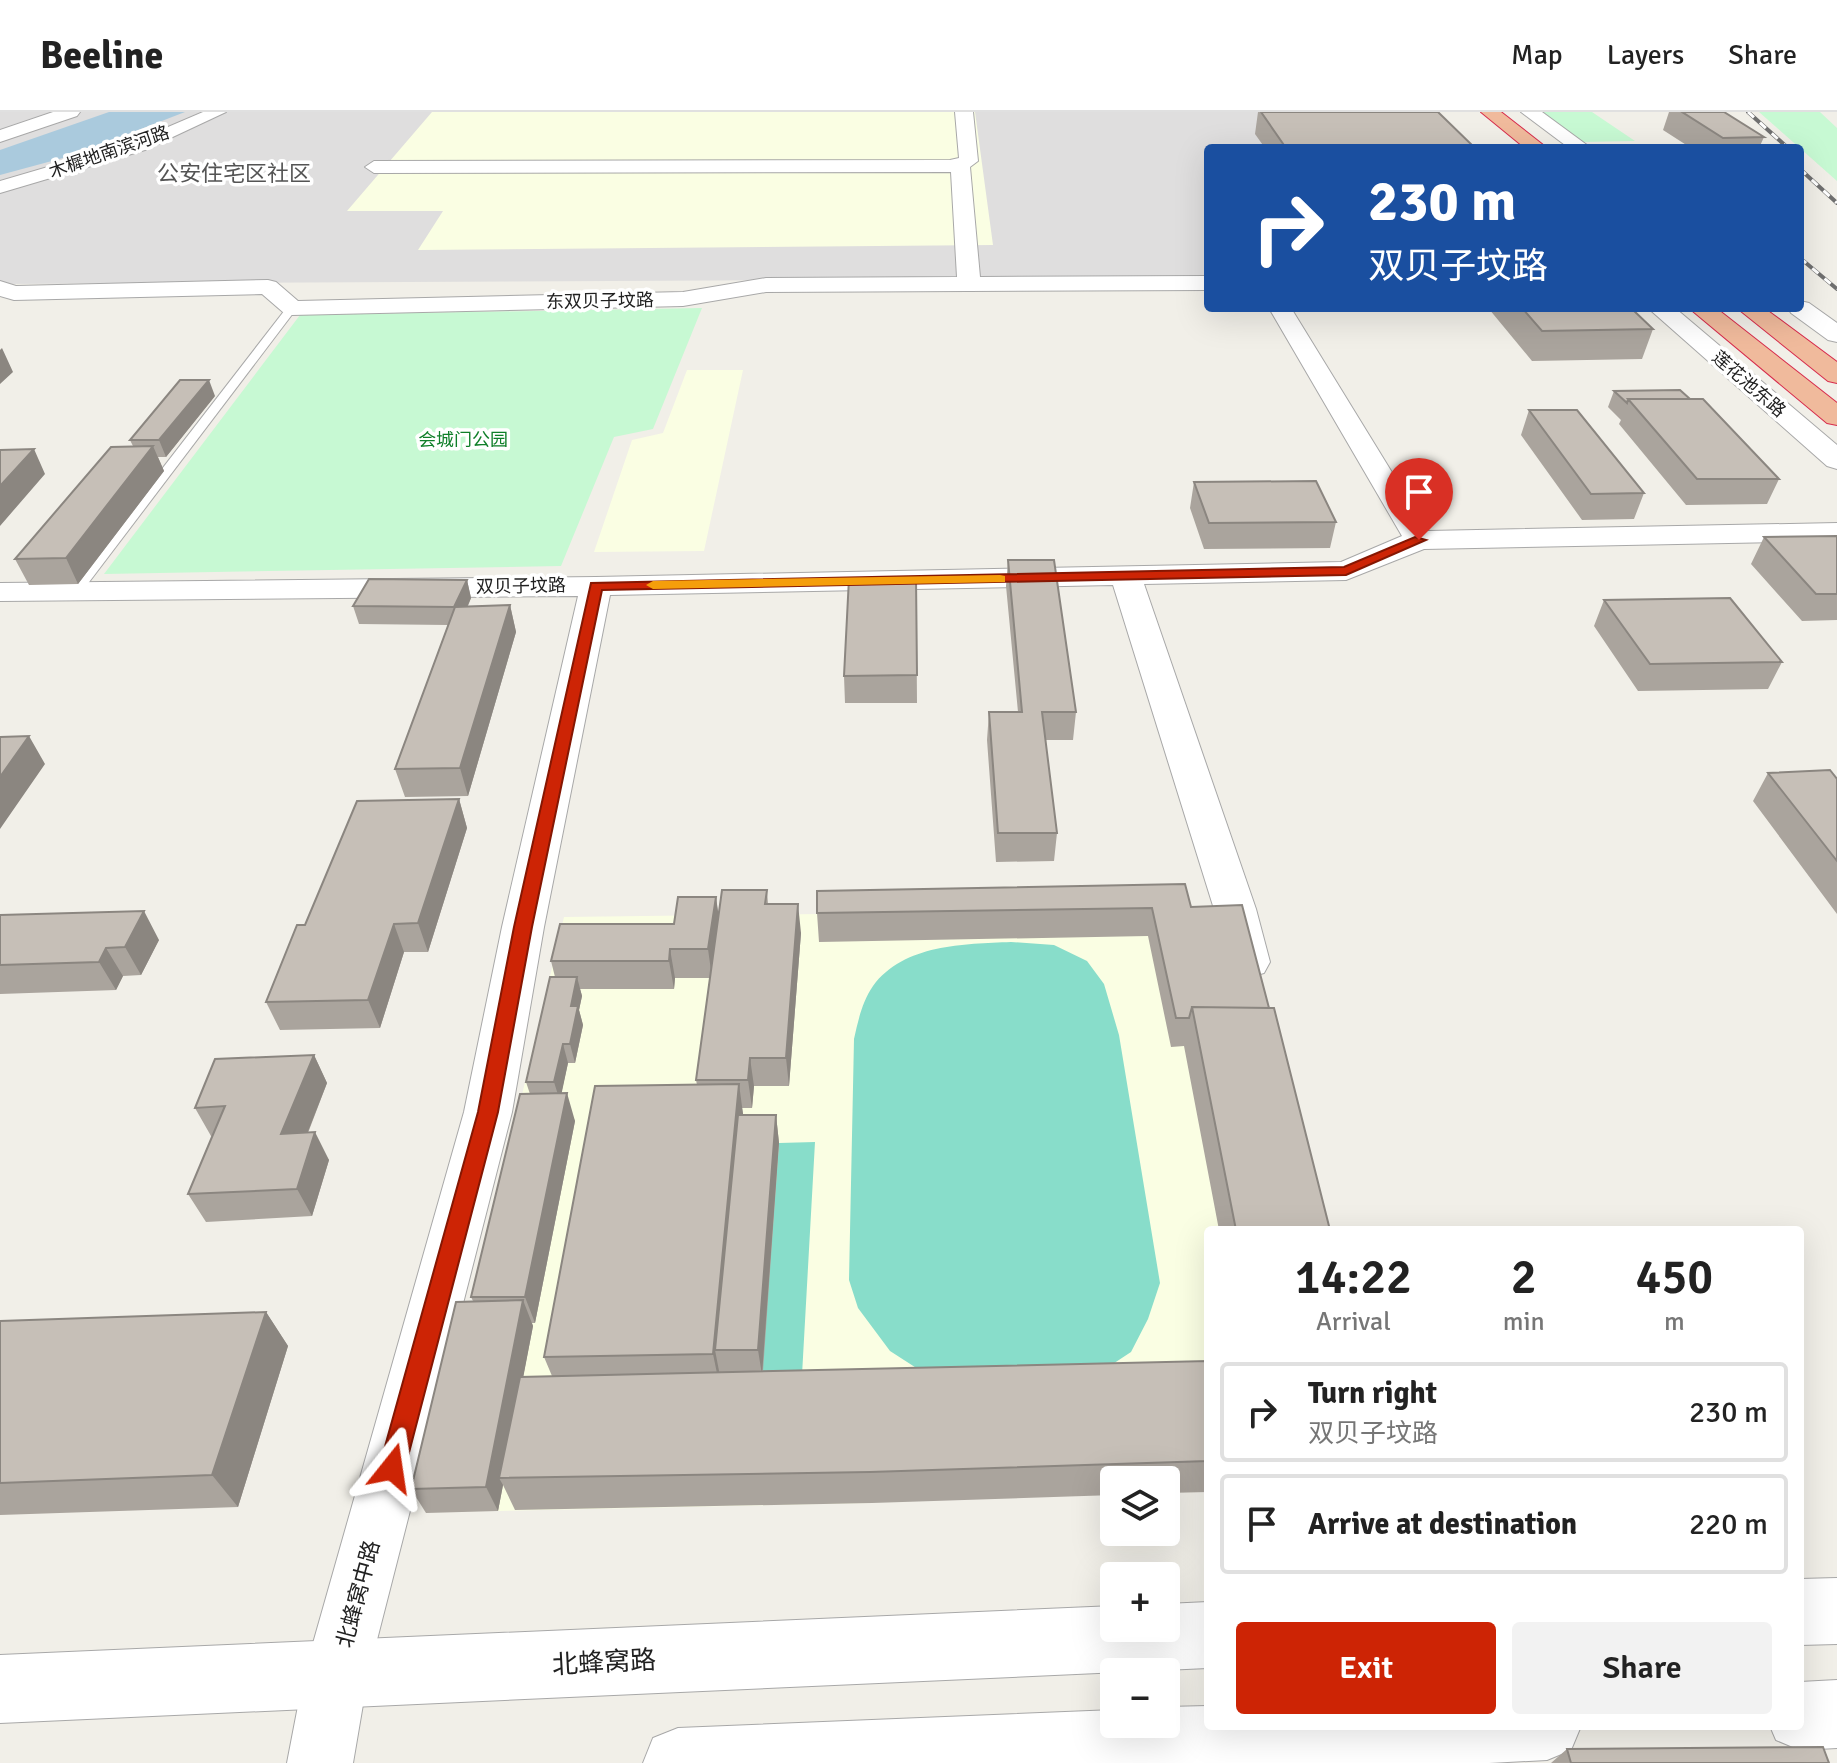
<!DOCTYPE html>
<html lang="en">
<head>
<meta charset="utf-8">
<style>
	:root { --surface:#fff; --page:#f2f2f2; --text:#222; --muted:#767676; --line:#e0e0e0; --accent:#cd2405 }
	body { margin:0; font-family:Signika,"Noto Sans SC",sans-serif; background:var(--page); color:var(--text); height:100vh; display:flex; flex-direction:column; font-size:30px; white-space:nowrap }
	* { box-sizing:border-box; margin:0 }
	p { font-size:26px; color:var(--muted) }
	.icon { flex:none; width:44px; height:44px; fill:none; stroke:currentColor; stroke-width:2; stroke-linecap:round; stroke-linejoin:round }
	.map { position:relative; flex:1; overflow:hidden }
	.details { position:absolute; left:1204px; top:1114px; width:600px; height:504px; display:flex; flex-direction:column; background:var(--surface); border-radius:8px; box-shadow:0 8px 32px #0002 }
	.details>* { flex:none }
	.top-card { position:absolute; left:1204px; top:32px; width:600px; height:168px; border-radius:8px; box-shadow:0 8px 32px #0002; background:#1a4fa0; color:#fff; overflow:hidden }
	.fabs { position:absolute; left:1100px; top:1354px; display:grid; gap:16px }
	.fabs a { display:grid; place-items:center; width:80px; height:80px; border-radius:8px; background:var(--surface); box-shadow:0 8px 32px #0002; font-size:40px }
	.pin { position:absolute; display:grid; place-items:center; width:68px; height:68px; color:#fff; margin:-82px -34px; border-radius:50% 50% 50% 0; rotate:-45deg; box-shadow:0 0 8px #0007 }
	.pin .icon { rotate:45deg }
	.me { position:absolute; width:88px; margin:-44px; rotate:15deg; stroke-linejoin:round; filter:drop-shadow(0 0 6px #0008) }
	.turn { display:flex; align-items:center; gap:28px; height:168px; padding:0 32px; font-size:36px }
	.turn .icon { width:104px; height:104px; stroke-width:2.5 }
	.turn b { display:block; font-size:56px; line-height:68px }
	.eta { display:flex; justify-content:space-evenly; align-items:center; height:136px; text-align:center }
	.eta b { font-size:48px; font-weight:600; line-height:56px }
	.primary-button { display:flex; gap:16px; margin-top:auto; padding:16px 32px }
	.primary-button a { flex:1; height:92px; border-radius:8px; background:var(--accent); color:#fff; font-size:32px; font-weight:600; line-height:92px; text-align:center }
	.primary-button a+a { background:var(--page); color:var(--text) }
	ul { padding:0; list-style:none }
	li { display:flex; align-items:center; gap:24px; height:100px; margin:0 16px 12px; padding:0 16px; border:4px solid var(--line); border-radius:8px }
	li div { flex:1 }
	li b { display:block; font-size:30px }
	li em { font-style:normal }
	header { display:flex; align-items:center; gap:48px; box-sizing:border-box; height:112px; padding:0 40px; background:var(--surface); border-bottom:2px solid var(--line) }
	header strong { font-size:38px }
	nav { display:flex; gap:44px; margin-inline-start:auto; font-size:28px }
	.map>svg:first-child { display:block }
</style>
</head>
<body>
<header>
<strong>Beeline</strong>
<nav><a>Map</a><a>Layers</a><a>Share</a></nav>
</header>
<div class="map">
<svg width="1837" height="1651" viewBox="0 0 1837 1651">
	<rect width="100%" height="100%" fill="#f1efe8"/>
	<!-- residential -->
	<path fill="#dfdede" d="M0 0H1430L1472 36H1208V166L0 172Z"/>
	<!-- education -->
	<path fill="#fafee3" d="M432 0H975L993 133 418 138 443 99H347Z
		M687 258H743L704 439 594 440 632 328 663 321Z
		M1235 797 1321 1118H1208V1282L871 1291 872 1391 498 1399 467 1216 564 805Z"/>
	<!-- park -->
	<path fill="#c7f9d3" d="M1540 0H1592L1635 29 1582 30Z
		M1759 0H1820L1837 16V69Z
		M702 196 653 317 614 325 561 454 104 462 300 203Z"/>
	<!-- pitch -->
	<path fill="#88ddca" d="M1011 830 1054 833 1087 849 1104 872 1119 923 1160 1171 1148 1207 1131 1240 1090 1267 935 1268 890 1239 858 1196 849 1168 854 927C858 909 862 890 873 874 904 832 964 832 1011 830Z
		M815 1030 802 1263H762L779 1031Z"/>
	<!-- water -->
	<path fill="#aacadd" d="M109 0H185L74 43 0 63V38Z"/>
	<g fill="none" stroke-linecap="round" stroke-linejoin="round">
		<defs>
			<path id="service" d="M288 194 297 196 80 482H70V476Z"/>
			<path id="minor" d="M203 0H226L145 38 0 81V69L133 30Z
				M955 0H973L978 49 970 55 980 165 1208 164V178L766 180 683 194 292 203 284 201 262 182 14 188 0 184V169L16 174 268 168 276 170 298 189 683 180 766 166 957 165 951 60 374 61 365 55 374 49 950 48 959 46Z
				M1269 196H1291L1428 419 1837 411V429L1424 437 1346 468 1144 472 1256 797 1270 850 1264 861 1249 865 1234 861 1228 850 1214 797 1113 473 610 483 544 815 512 1000 368 1563 353 1651H287L304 1563 464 1000 502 815 578 484 0 489V471L596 465 1341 450 1402 424Z"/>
			<path id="tertiary" d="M53 0H80L77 4 0 30V18Z
				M1521 0H1542L1591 36H1569Z
				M1800 189 1809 191 1837 211V230L1828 228 1791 201 1788 196H1800Z
				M1648 196H1675L1837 333V357L1827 354Z
				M1837 1466V1532L1800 1533V1467Z
				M1208 1490V1556L0 1611V1543L1114 1494V1516H1166V1492Z
				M1837 1568V1636L1800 1638 1776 1628 1770 1614H1800V1570Z
				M1208 1594V1614H1581L1571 1638 1547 1648 1489 1651H643L653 1626 678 1616 1114 1598V1612H1166V1595Z"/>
			<path id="trunk" d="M1481 0H1501L1547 36H1525Z
				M1689 196H1716L1837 291V313L1827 311Z
				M1737 196H1764L1837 250V271L1828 269Z"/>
		</defs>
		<!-- service casing -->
		<use href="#service" stroke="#a8a8a8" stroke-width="2"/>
		<!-- minor casing -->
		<use href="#minor" stroke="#a8a8a8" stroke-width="2"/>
		<!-- tertiary casing -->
		<use href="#tertiary" stroke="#a8a8a8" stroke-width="2"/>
		<!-- trunk casing -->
		<use href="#trunk" stroke="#d72c4d" stroke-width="2"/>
		<!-- service -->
		<use href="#service" fill="#fff" fill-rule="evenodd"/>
		<!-- minor -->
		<use href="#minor" fill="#fff" fill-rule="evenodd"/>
		<!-- tertiary -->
		<use href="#tertiary" fill="#fff" fill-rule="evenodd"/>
		<!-- trunk -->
		<use href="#trunk" fill="#f0ba9c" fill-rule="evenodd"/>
		<defs>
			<path id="rail" d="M1748 0 1788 36
				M1800 57 1837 91
				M1800 146 1837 177"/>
		</defs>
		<!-- rail casing -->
		<use href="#rail" stroke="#6f6f6f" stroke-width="4"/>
		<!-- rail -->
		<use href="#rail" stroke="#fff" stroke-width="3" stroke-dasharray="8" stroke-linecap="butt"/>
	</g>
	<!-- wall -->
	<path fill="#aaa49d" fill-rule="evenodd" d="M1258 0H1438L1475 36H1265L1255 22Z
		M1669 0H1724L1764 25 1759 36H1691L1663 18Z
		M1490 196H1631L1653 217 1642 247 1532 249 1489 197Z
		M1614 279 1779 367 1767 392 1686 393 1619 312 1621 308 1608 295Z
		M215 284 166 345H158L164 359 78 472 29 473 15 447 133 334 130 328Z
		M1529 298 1644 381 1634 407 1582 408 1521 323Z
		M1194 370 1336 410 1330 436 1204 437 1190 396Z
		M1837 424V508L1802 509 1751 452 1764 425Z
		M1008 448 1076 600 1073 628H1045L1057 721 1054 749 996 750 987 628 989 600H1018L1006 474Z
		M916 466 917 591H845L844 564Z
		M467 468 471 486 468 494 510 493 516 520 468 684 405 685 395 657 448 513 359 512 353 494Z
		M1604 488 1782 550 1768 577 1638 579 1594 514Z
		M1768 661 1837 667V802L1753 689Z
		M459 687 467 716 428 840H404L380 916 280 918 266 890 305 813Z
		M767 778 768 792 801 821 789 974H754L752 996H742L743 1003H776L779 1031 763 1259 1208 1249V1380L1166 1381V1368H1114V1383L872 1391 515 1398 503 1373 498 1399 426 1401 411 1377 473 1189 471 1185 530 982 526 970 555 865 551 849 674 812 716 785 718 803ZM675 866H710L696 968 697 973 544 1245 552 1264 523 1265 533 1214 532 1211H535L575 1009 561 982 568 951H575L583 913 579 898 582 884 580 877H674Z
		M1191 795 1330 1118H1219L1184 934 1171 935 1148 824 819 830 817 801Z
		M0 803 159 828 141 863 123 864 116 878 0 882Z
		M314 943 327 971 308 1021 329 1048 312 1104 206 1110 188 1082 212 1024H211L195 996Z
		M266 1200 288 1234 238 1395 0 1403V1209Z
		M1567 1637 1829 1651H1551Z"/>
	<!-- shaded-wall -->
	<path fill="#8b8680" d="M2 236 13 260 0 272V238Z
		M209 268 215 284 166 345 159 328Z
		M153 334 164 359 78 472 66 446Z
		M34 337 45 362 0 414V374Z
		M467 468 471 486 459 513 454 495Z
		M510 493 516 520 468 684 460 656Z
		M29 624 45 652 0 717V665Z
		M459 687 467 716 428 840 418 811Z
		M716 785 720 813 712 866 708 837Z
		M798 792 801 821 789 974 786 946Z
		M144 799 159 828 141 863 125 835Z
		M394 812 404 840 380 916 368 888Z
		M106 836 123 864 116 878 99 850Z
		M670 837 675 866 674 877 669 849Z
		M577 865 582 884 579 898 583 913 575 951 570 932 571 894Z
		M563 932 568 951 560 989 554 970Z
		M314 943 327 971 296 1050 281 1022Z
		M750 946 754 974 752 996 748 968Z
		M739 972 744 1009 715 1238 720 1264V1276L713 1242Z
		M567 981 575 1009 535 1211 525 1185Z
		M776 1003 779 1031 762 1263 758 1238Z
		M315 1020 329 1048 312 1104 297 1077Z
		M523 1188 533 1214 504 1366H499L503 1373 498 1399 486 1375Z
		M266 1200 288 1234 238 1395 212 1363Z"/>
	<!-- building -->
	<path fill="#c6bfb7" stroke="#8b8680" stroke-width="2" d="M1261 0H1438L1475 36H1286Z
		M1682 0H1724L1764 25 1723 26Z
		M1522 196H1631L1653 217 1542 219Z
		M180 268H209L159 328H130Z
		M1680 278 1690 287H1628L1627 291 1614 279Z
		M1628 287H1703L1779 367H1697Z
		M1529 298H1577L1644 381 1591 382Z
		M153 334 66 446 15 447 111 335Z
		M34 337 0 374V338Z
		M1316 369 1336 410 1209 411 1194 370Z
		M1837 424V482H1816L1764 425Z
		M1008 448H1054L1076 600H1042L1057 721H998L989 600H1022Z
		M849 466H916L917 563 844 564Z
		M369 467 467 468 454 495 353 494Z
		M1730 486 1782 550 1650 552 1604 488Z
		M510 493 460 656 395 657 455 495Z
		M29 624 0 665V625Z
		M1830 658 1837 667V749L1768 661Z
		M459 687 418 811 394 812 368 888 266 890 297 813H305L357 689Z
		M1185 772 1191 795 1242 793 1269 896 1192 895 1189 906H1176L1152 796 817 801V779Z
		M722 778H767L765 792H798L786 946H750L748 968H696Z
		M678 785H716L708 837H670L669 849H551L560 812H674Z
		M144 799 125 835 106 836 99 850 0 853V803Z
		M550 865H577L571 894H578L570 932H563L554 970H526Z
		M1192 895 1274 896 1330 1118H1236Z
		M314 943 281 1022 315 1020 297 1077 188 1082 225 994 195 996 215 947Z
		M739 972 713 1242 544 1245 595 974Z
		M567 981 525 1185H471L520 982Z
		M738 1003H776L758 1238H715Z
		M523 1188 486 1375 411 1377 456 1190Z
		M266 1200 212 1363 0 1371V1209Z
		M1208 1249V1349L870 1360 499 1366 520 1265Z
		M1823 1635 1829 1651H1571L1567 1637Z"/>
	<!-- route -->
	<path fill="#cd2405" stroke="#851703" stroke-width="2" d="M1415 425 1426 428 1346 463 602 478 532 815 498 1000 405 1356 401 1365 392 1368 383 1365 379 1356 478 1000 514 815 591 471 1344 455Z"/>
	<!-- slow -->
	<path fill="#f59e0b" d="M1000 463 1005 464V470L653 477 646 473 653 469Z"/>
	<g text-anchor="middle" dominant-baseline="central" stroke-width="7" stroke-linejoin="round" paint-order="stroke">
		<!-- far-street labels -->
		<g font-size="18" fill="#212121" stroke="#fff">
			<text transform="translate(109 40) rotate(-19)">木樨地南滨河路</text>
			<text transform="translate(600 189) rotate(-1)">东双贝子坟路</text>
			<text transform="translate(1749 272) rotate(41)">莲花池东路</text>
			<text transform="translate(521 474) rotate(-1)">双贝子坟路</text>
		</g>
		<!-- far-park labels -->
		<g font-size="18" fill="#0f7f29" stroke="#fff">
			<text x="463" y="328">会城门公园</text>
		</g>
		<!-- far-quarter labels -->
		<g font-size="22" fill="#545454" stroke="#fff">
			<text x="234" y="61">公安住宅区社区</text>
		</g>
		<!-- street labels -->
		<g font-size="22" fill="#212121" stroke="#fff">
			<text transform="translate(358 1482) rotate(-75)">北蜂窝中路</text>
		</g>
		<!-- near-street labels -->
		<g font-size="26" fill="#212121" stroke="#fff">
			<text transform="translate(604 1551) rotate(-3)">北蜂窝路</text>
		</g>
	</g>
</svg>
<div class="fabs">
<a><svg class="icon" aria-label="layers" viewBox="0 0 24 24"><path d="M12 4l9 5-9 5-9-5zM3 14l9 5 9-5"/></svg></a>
<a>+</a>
<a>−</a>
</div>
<div class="pin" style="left:1419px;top:428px;background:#d93025"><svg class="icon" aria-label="arrive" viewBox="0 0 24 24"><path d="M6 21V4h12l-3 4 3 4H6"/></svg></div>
<svg class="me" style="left:392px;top:1356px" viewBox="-20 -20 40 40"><path d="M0-17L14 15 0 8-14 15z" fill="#cd2405" stroke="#fff" stroke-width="4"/></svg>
<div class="top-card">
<div class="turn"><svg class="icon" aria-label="right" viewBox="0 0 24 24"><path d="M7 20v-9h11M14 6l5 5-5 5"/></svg><div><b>230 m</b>双贝子坟路</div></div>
</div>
<section class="details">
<div class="eta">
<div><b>14:22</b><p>Arrival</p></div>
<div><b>2</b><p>min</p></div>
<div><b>450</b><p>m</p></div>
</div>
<ul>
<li><svg class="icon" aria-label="right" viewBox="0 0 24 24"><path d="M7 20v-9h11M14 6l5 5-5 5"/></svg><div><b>Turn right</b><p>双贝子坟路</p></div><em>230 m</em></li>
<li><svg class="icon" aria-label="arrive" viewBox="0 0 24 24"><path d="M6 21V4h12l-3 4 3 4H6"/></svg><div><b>Arrive at destination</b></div><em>220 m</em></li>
</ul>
<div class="primary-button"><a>Exit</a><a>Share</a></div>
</section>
</div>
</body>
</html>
